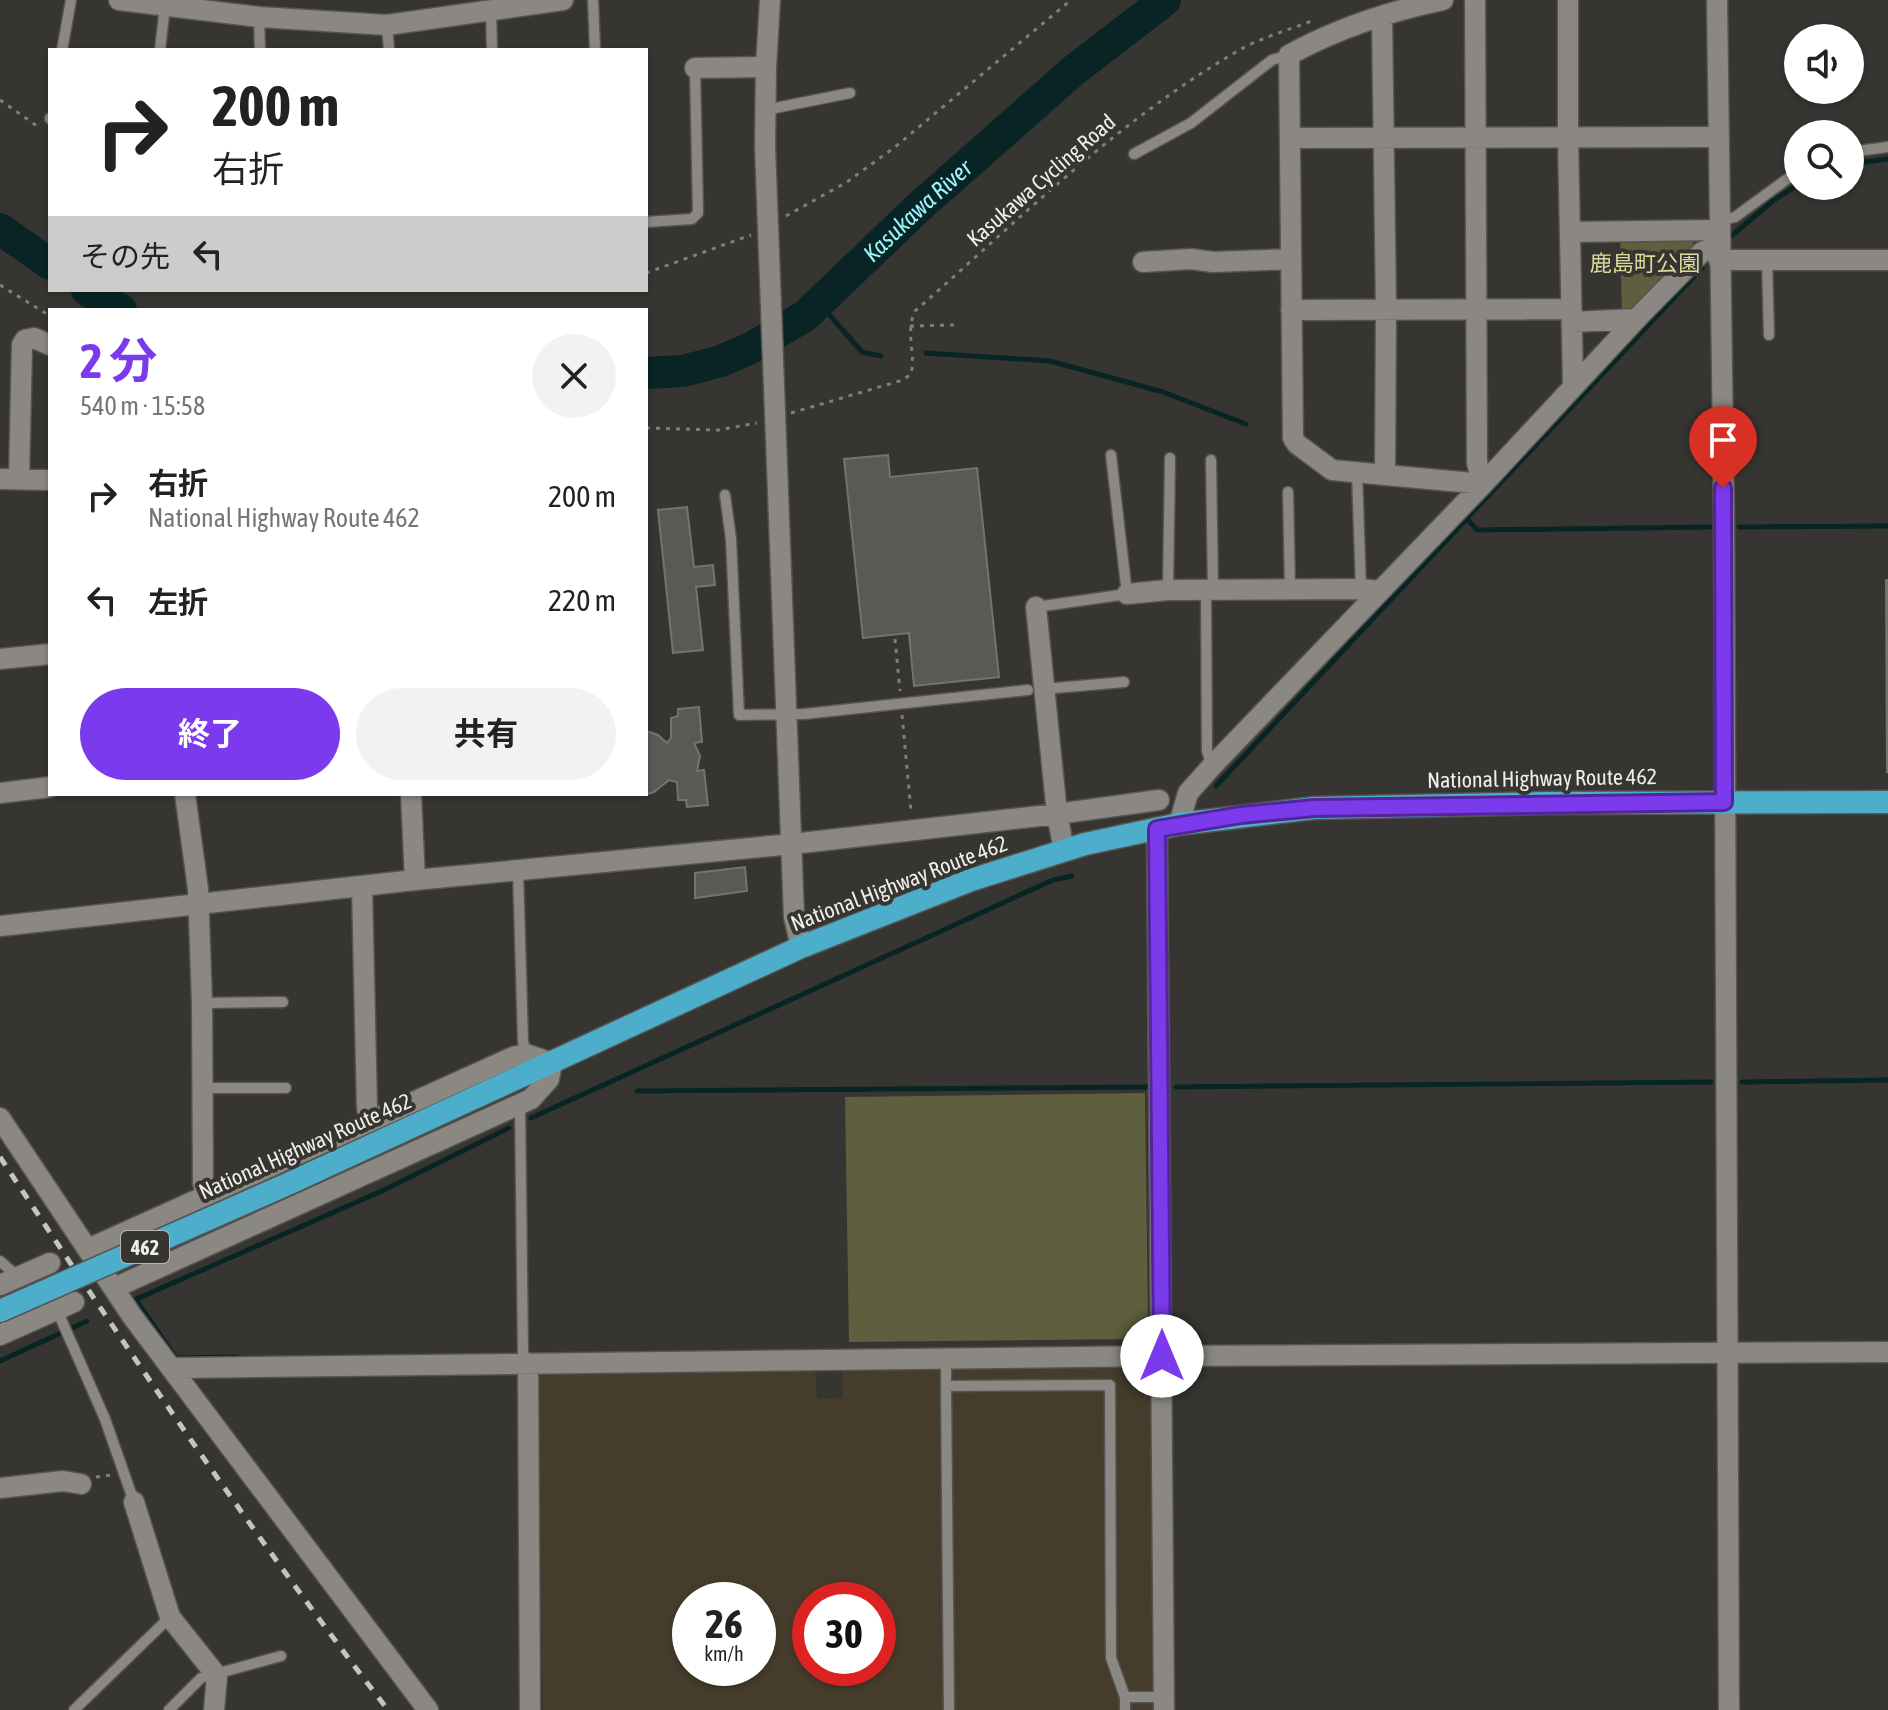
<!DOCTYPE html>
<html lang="ja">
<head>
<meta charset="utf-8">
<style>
	:root { --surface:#fff; --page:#f2f2f2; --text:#222; --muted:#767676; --accent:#7c3aed }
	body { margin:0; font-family:"Asap Condensed","Noto Sans JP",sans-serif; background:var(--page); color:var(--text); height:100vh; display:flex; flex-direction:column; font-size:30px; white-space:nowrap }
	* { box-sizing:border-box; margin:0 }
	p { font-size:26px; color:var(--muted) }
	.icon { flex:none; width:44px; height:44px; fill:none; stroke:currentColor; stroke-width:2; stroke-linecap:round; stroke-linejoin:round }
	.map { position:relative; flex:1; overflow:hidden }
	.details { position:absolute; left:48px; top:308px; width:600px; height:488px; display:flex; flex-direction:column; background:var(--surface); border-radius:0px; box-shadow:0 2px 6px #0004 }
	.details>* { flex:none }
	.guide { position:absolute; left:48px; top:48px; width:600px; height:244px; border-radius:0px; box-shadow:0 2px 6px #0004; background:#fff; color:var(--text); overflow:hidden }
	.controls { position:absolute; left:1784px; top:24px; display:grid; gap:16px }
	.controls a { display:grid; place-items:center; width:80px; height:80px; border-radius:50%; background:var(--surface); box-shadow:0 2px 6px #0004; font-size:40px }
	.speed { position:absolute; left:672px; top:1582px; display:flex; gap:16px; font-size:40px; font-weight:700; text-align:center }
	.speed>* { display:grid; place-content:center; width:104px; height:104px; border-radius:50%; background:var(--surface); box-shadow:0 2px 6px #0004; line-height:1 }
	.speed small { font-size:20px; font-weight:400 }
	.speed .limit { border:12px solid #d22; background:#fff; color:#111 }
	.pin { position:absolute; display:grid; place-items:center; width:68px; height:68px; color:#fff; margin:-82px -34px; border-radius:50% 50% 50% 0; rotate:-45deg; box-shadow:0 0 8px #0007 }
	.pin .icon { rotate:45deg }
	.me { position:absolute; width:88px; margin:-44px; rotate:0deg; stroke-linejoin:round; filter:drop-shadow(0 0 6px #0008) }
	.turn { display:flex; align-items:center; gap:28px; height:168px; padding:0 32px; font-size:36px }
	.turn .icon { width:104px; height:104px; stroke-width:2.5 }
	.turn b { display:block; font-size:56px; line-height:68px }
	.then { display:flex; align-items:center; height:76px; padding:0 32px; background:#0003; gap:16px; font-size:30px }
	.round { display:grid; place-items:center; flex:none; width:84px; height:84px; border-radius:42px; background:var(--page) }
	.head { display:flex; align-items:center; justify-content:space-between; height:136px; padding:0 32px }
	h1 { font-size:48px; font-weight:700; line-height:60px; color:var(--accent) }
	.cta { display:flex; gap:16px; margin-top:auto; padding:16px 32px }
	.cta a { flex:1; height:92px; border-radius:48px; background:var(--accent); color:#fff; font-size:32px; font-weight:700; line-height:92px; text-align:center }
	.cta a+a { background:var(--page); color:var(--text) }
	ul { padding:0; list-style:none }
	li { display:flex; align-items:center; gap:24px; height:104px; padding:0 32px }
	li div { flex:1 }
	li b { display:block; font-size:30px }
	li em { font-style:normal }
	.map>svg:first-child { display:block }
</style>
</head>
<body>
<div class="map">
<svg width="1888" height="1710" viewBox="0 0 1888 1710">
	<rect width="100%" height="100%" fill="#373531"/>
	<!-- education -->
	<path fill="#453c2b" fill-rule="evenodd" d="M1142 1366 1150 1369 1155 1710H543L537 1381 543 1372 815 1369 817 1399 843 1398 842 1369ZM690 1600H758V1668H690ZM810 1600H878V1668H810Z"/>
	<!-- green -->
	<path fill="#5d5f3f" d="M1690 236 1695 247 1632 315H1622L1620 238Z
		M1145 1093 1148 1322 1135 1339 849 1342 845 1097Z"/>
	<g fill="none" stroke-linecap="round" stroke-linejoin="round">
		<!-- stream -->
		<path stroke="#082425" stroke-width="5" d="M1850 164 1888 159
			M1730 237 1774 200 1798 185
			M819 303 862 352 881 356
			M926 353 1050 361 1163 392 1246 424
			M1468 520 1477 530 1710 527
			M1739 527 1888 526
			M1216 786 1702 268
			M1742 1082 1888 1080
			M1176 1087 1711 1082
			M637 1091 1147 1087
			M531 1118 1053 880 1072 876
			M136 1300 176 1358 237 1357
			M132 1301 384 1190 509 1128
			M0 1361 87 1321"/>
		<!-- river -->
		<g stroke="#082425" stroke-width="32">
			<path d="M0 229 50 264"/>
			<path d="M87 290 121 310"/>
			<path id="s1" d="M646 373 683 371 721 361 751 348 805 316 919 207 1073 71 1165 0"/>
		</g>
	</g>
	<!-- building -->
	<path fill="#5b5955" stroke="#75736f" stroke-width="2" d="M888 455 890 477 977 468 999 677 914 686 909 633 863 638 844 459Z
		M687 507 694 567 713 565 715 585 696 587 703 650 673 653 658 510Z
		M1886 580H1888V772H1887Z
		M699 707 702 742 694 743 700 756 697 771 704 770 708 805 687 807 686 800H678L677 782 669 780 654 792 648 794 642 795 636 794H646V731L658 735 667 743 671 738V718L678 716V709Z
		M745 867 747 891 695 898V873Z"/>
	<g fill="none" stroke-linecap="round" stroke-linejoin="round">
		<defs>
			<path id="service" d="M593 0 595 50
				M491 10 492 50
				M259 17 260 50
				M387 25 389 50
				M62 50 71 0
				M160 50 165 6
				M765 110 850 93
				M50 119V118
				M1850 152 1888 147
				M1134 154 1191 123 1272 60 1289 55
				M1719 221 1735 217 1798 171
				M646 222 692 219 698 213 695 68
				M1767 260 1769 335
				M1211 460 1213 590
				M1357 472 1361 589
				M1288 492 1290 589
				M725 495 731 539 739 715 804 714 1028 690
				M1168 590 1170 458
				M1206 590 1207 751 1212 766
				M1036 607 1127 594 1111 455
				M1044 689 1124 682
				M518 870 523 1041 526 1054
				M202 1003 283 1002
				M202 1088H286
				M520 1104 523 1353 528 1363
				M0 1261 18 1277
				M57 1310 105 1419 134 1502
				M946 1386V1358
				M1125 1697H1164
				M74 1710 170 1617
				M169 1710 201 1678 281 1656
				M949 1710 946 1386 1110 1385 1111 1658 1125 1697V1710"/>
			<path id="minor" d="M119 0 259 17 387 25 563 0
				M1443 0C1391 11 1336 29 1289 55L1293 438 1297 444 1332 470 1483 484 1477 463 1475 0
				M1568 0V138L1573 385
				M1382 17 1386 309 1385 473
				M695 68 766 67
				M1290 138 1717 137
				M1571 232 1719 230
				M1719 260H1888
				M1143 262 1191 259 1213 262 1291 259
				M1291 310 1571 309
				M1572 322 1636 319
				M0 479 50 480
				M19 479 22 345 25 340 34 338 50 345
				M1127 594 1168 590 1361 589 1378 591
				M1036 607 1057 814 1064 850
				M0 659 50 654
				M0 793 50 787
				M185 794 198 889 202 1003 203 1183 207 1195
				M411 794 415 880
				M1179 824 1188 793 1212 766 1483 484 1641 314 1702 252 1719 246
				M1157 829 1164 1710
				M792 844 1057 814 1159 800
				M362 887 367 1108 370 1120
				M0 1118 132 1316 428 1710
				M88 1249 513 1057 526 1054 552 1063 549 1079 531 1099 114 1288
				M0 1285 50 1263
				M0 1335 74 1302
				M528 1363 530 1710
				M172 1368 1162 1356 1888 1352
				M0 1488 63 1481 81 1484
				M134 1502 170 1617 217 1676 214 1710"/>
			<path id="tertiary" d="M770 0 766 67 765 147 794 917 801 947
				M1717 0 1724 517 1729 1710
				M0 926 415 880 792 844"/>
			<path id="trunk" d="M290 1183 801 947 971 880 1085 844 1179 824 1314 808 1544 803 1888 802"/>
		</defs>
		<!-- service casing -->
		<use href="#service" stroke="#555350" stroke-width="13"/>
		<!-- minor casing -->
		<use href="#minor" stroke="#555350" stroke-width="23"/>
		<!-- tertiary casing -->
		<use href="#tertiary" stroke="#555350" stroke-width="23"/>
		<!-- trunk casing -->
		<use href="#trunk" stroke="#555350" stroke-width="25"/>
		<!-- path -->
		<path stroke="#807e7b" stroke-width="3" stroke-dasharray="4 6" stroke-linecap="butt" d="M0 100 37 126
			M786 216 847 182 895 147 1071 0
			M646 273 751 235
			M0 285 50 316
			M910 326 955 325
			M791 413 903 380 911 374C916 353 905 332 915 311 1018 221 1117 121 1236 52 1259 38 1289 30 1314 20
			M646 428 718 430 757 423
			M895 639 900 691
			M902 715 911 811
			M96 1477 112 1475"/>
		<!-- service -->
		<use href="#service" stroke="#8b8884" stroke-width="10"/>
		<!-- minor -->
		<use href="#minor" stroke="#8b8884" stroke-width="20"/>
		<!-- tertiary -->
		<use href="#tertiary" stroke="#8b8884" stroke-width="20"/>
		<!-- trunk -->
		<use href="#trunk" stroke="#4caecb" stroke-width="22"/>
		<!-- rail -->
		<path stroke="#c6c4c1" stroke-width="5" stroke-dasharray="10 10" stroke-linecap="butt" d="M0 1157C124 1345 250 1531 388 1710"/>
		<defs>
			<path id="trunk-bridge" d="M0 1311 290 1183"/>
		</defs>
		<!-- trunk-bridge casing -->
		<use href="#trunk-bridge" stroke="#555350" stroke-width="25" stroke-linecap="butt"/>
		<!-- trunk-bridge -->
		<use href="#trunk-bridge" stroke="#4caecb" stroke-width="22"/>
	</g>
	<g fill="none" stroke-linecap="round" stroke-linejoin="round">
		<defs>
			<path id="route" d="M1162 1356 1157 829 1241 815 1314 808 1724 802 1723 488"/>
		</defs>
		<!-- route casing -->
		<use href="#route" stroke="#51269a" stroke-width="20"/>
		<!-- route -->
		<use href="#route" stroke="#7c3aed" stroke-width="14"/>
	</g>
	<g text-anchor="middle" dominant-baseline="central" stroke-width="8" stroke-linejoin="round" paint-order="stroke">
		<!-- shield labels -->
		<rect fill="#373531" stroke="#b8b6b4" stroke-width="2" x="121" y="1231" width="48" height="32" rx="6"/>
		<g font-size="20" font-weight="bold" fill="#f0eeec">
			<text x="145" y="1247">462</text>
		</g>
		<!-- street labels -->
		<g font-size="22" fill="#f0eeec" stroke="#373531">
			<text transform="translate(1041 180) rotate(-41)">Kasukawa Cycling Road</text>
			<text transform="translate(1542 778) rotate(-1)">National Highway Route 462</text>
			<text transform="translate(899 883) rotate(-21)">National Highway Route 462</text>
			<text transform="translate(305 1146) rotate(-24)">National Highway Route 462</text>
		</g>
		<!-- park labels -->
		<g font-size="22" fill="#d9dc9a" stroke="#373531">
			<text x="1645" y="263">鹿島町公園</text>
		</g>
		<!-- water labels -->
		<g font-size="24" font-style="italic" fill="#9cf5fa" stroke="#373531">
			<text stroke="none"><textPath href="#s1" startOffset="326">Kasukawa River</textPath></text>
		</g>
	</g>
</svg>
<div class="controls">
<a><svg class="icon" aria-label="sound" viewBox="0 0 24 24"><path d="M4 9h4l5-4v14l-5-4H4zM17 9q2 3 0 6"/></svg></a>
<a><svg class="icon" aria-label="search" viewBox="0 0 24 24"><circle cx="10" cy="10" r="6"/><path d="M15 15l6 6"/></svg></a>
</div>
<div class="speed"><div>26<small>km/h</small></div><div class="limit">30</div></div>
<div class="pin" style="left:1723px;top:488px;background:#d93025"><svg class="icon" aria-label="arrive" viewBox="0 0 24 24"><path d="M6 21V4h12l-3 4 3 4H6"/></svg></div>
<svg class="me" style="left:1162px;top:1356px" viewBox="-20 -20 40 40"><circle r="19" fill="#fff"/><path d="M0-13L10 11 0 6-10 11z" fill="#7c3aed"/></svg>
<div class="guide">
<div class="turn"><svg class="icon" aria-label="right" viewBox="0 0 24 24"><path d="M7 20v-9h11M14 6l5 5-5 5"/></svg><div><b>200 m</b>右折</div></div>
<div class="then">その先<svg class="icon" aria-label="left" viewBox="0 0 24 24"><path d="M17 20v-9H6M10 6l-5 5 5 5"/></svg></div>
</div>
<section class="details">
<div class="head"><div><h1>2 分</h1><p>540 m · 15:58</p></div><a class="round"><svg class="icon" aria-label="close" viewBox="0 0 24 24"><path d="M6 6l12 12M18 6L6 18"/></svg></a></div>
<ul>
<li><svg class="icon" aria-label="right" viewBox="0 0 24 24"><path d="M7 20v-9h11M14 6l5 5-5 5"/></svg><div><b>右折</b><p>National Highway Route 462</p></div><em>200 m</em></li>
<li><svg class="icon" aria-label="left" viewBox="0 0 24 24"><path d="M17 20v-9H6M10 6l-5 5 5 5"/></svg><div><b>左折</b></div><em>220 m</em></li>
</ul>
<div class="cta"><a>終了</a><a>共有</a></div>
</section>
</div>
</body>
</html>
